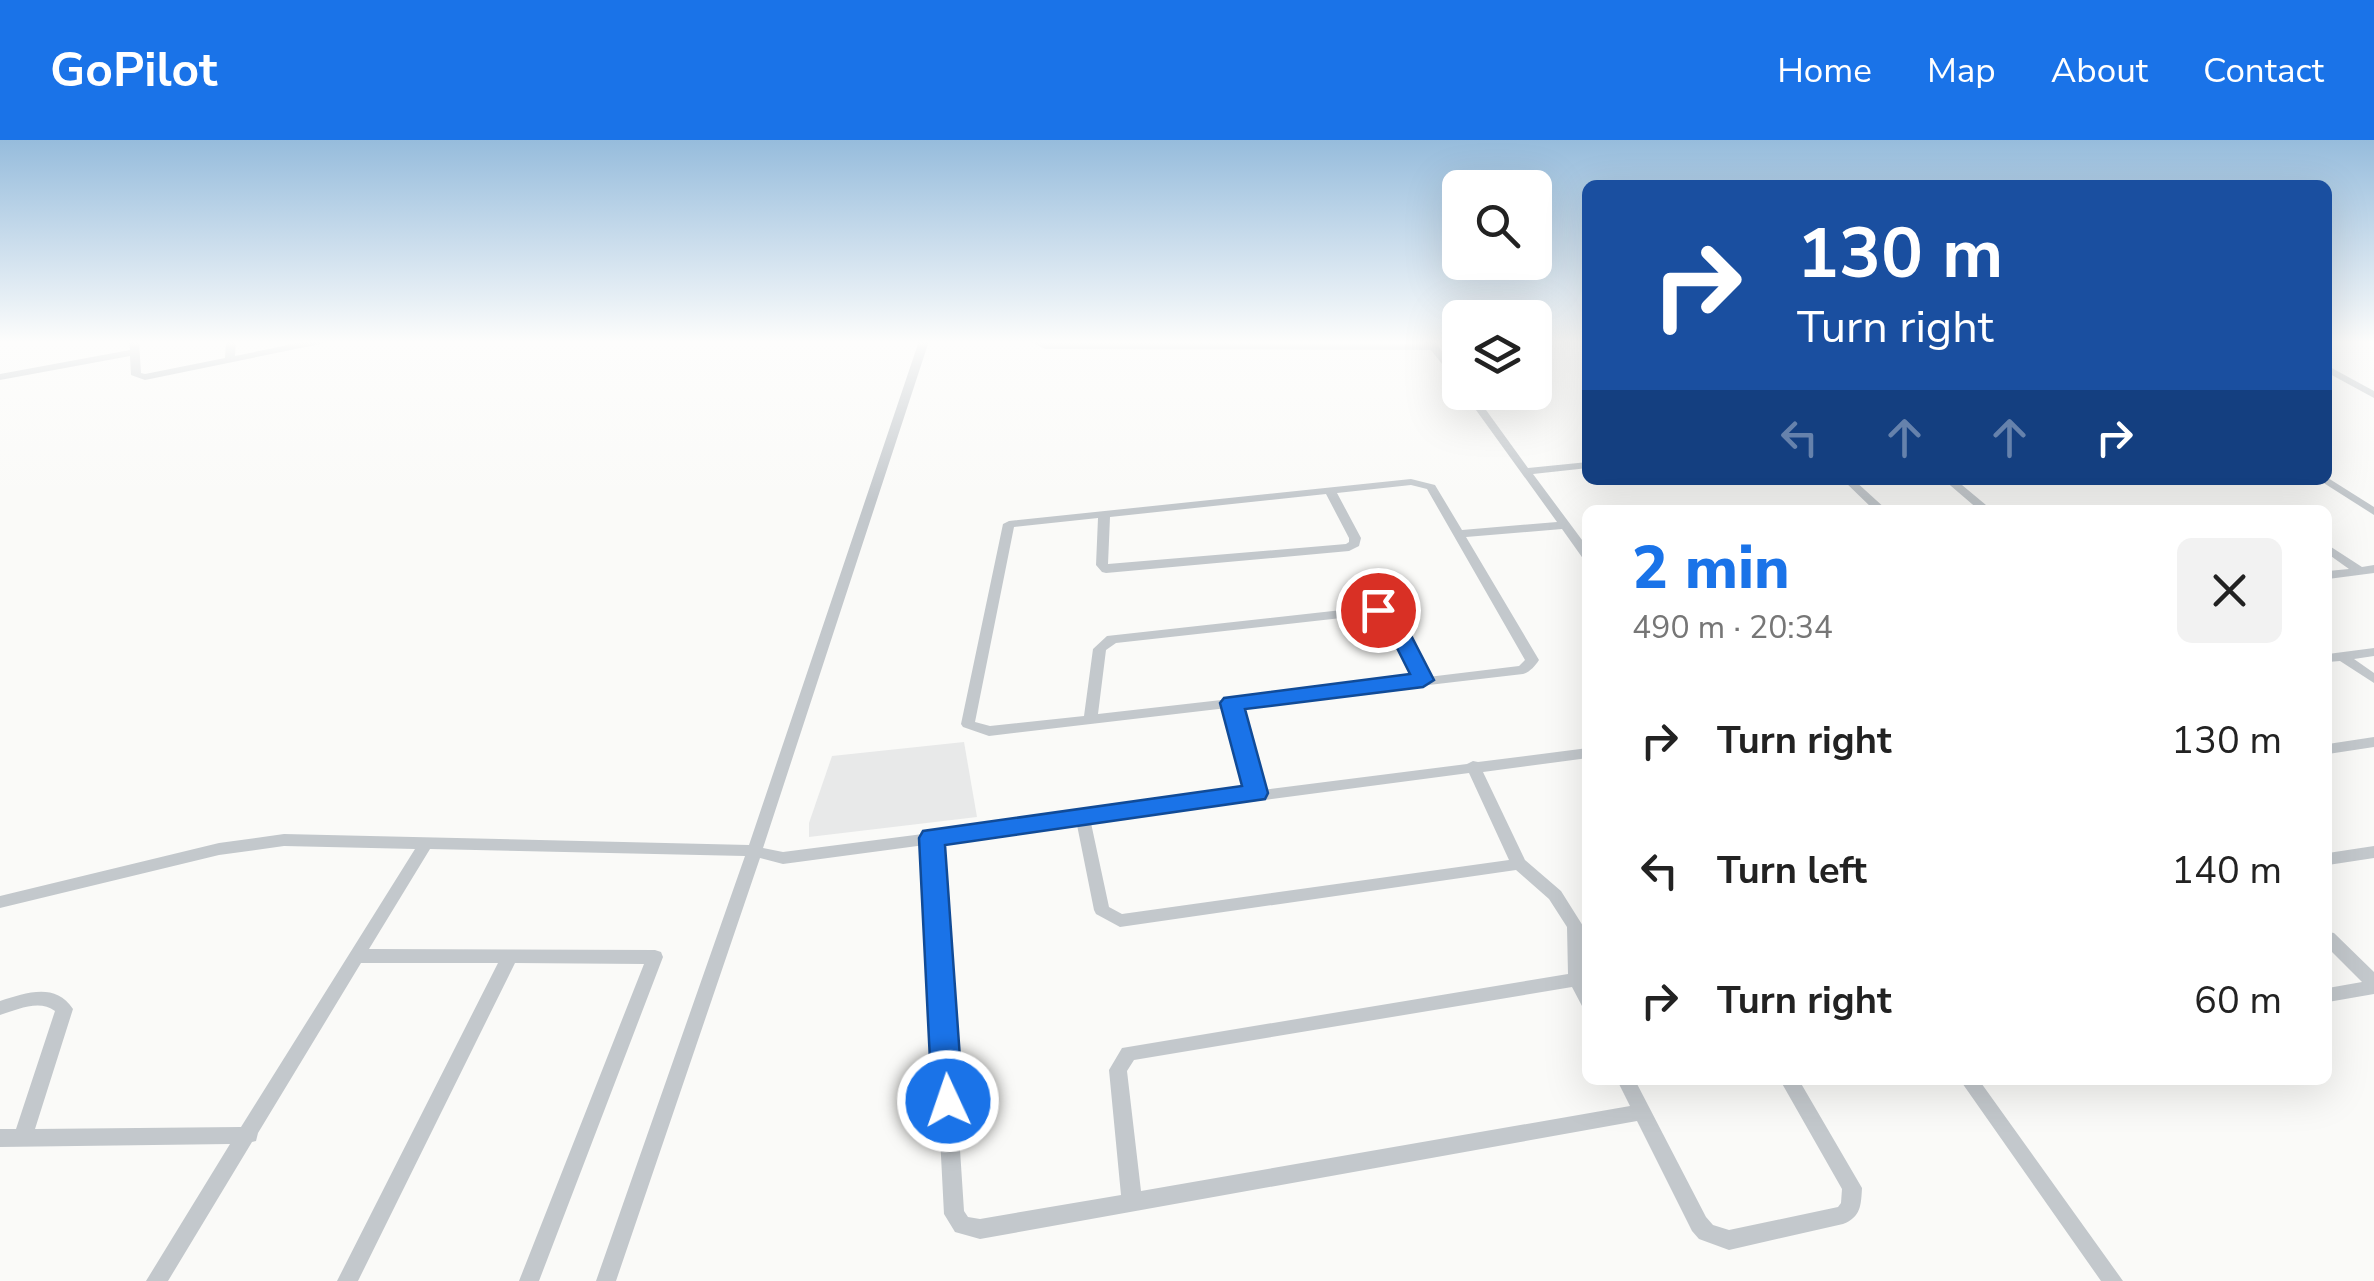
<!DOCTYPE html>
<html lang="en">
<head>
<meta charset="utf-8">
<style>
	:root { --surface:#fff; --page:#f2f2f2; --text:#222; --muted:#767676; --accent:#1a73e8 }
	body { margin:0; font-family:"Nunito Sans",sans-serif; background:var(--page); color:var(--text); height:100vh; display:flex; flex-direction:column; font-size:38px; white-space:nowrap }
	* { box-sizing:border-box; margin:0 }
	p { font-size:32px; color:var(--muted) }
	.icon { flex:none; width:55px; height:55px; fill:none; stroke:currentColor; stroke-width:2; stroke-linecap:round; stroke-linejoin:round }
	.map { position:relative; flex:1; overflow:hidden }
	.details { position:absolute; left:1582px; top:365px; width:750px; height:580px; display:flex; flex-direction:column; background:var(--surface); border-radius:15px; box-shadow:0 10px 40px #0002 }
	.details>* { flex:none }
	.guide { position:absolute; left:1582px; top:40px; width:750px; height:305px; border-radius:15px; box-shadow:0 10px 40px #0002; background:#1a4fa0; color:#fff; overflow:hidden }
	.fabs { position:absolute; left:1442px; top:30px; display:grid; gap:20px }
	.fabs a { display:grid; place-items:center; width:110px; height:110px; border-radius:15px; background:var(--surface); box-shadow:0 10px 40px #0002; font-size:50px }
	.pin { position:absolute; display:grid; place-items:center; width:85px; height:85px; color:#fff; margin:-42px; border:5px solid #fff; border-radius:50%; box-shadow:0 2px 10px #0007 }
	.me { position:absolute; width:110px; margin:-55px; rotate:357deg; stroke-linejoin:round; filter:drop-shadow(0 0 8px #0008) }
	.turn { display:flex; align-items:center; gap:35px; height:210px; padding:0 50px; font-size:45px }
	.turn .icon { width:130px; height:130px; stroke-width:2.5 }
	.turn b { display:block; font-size:70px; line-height:85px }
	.lanes { display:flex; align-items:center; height:95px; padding:0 50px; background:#0003; justify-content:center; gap:50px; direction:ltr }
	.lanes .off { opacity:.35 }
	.round { display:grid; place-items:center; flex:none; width:105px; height:105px; border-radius:15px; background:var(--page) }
	.summary { display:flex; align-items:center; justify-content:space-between; height:170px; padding:0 50px }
	h1 { font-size:60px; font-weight:800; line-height:75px; color:var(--accent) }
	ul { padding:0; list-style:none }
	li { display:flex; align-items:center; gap:30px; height:130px; padding:0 50px }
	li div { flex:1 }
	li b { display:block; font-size:38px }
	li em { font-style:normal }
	header { display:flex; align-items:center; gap:60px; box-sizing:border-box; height:140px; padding:0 50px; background:var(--accent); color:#fff }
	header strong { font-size:48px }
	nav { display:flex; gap:55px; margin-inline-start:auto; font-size:35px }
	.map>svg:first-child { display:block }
</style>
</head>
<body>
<header>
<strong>GoPilot</strong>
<nav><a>Home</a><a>Map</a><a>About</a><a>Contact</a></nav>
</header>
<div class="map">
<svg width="2374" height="1141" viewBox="0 0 2374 1141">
	<rect width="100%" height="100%" fill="#fafaf8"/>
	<!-- built -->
	<path fill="#e8e9e9" d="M964 602 977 677 809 697V683L832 616Z"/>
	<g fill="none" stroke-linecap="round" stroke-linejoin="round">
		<!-- minor -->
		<path fill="#c3c8cc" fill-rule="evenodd" d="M129 201H139L141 233 145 234 225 218 226 201H236L235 216 307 201H325L320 204 145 240 131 235 130 216 0 240V234L130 210Z
			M919 201H929L763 708 783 712 1248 652 1227 568 989 596 963 587 961 584 1003 384 1009 381 1411 339 1435 345 1462 390 1557 382 1463 252H1473L1528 328 1588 322V328L1533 334 1588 408V420H1584L1562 389 1466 397 1539 520C1535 526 1530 532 1523 534L1240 567 1263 650 1467 624 1473 621 1478 622 1588 608V618L1483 632 1525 720 1561 751 1583 786 1588 868 1582 866 1572 847 1134 920 1127 931 1141 1051 1630 966 1617 940H1635L1706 1077 1713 1085 1729 1090 1838 1067 1841 1063 1842 1049 1780 940H1799L1862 1048C1861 1065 1861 1077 1843 1084L1729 1110 1699 1099 1692 1091 1637 981 980 1099 955 1092 944 1074 925 705 783 724 760 718 616 1141H596L745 716 430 709 369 809 655 810 661 812 663 817 539 1141H519L644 824 515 823 358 1141H337L498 823H361L258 993 256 1001 252 1002 168 1141H146L230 1004 0 1007V989H16L55 871C39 859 17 870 0 875V861C26 853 55 842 73 869L35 989 241 987 415 709 284 706 219 715 0 768V756L219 703 284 694 749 705ZM1411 345 1427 349 1525 520 1519 526 1428 537 1396 473 1378 466 1107 496 1093 509 1084 576 990 586 975 582 1014 387 1098 378 1096 425 1102 432 1106 433 1349 411 1359 406 1361 398 1337 353ZM1326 354 1349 398V402L1346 404 1108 424 1110 377ZM1377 474 1387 478 1415 538 1098 574 1106 510 1116 503ZM1469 633 1509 720 1122 774 1109 767 1091 683ZM1077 685 1094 770 1096 774 1120 787 1516 730 1549 759 1567 787 1568 834 1122 908 1109 930 1121 1055 980 1079 968 1077 964 1071 940 703Z
			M1029 201 1047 203 1427 204 1426 201H1434L1460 234V244L1457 243 1431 210 1045 209Z
			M2328 226 2374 251V258L2328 233Z
			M2328 338 2374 367V375L2319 340H2328Z
			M1843 340H1854L1887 370H1874Z
			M1944 340H1984L1979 343 1962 345 1992 370H1979Z
			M2328 405 2362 427 2374 425V433L2328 439V431L2349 429 2328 414Z
			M2374 508V516L2354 519 2374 533V543L2340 521 2328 522V514Z
			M2374 597V607L2328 614V604Z
			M2374 706V718L2328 725V713Z
			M2328 792 2334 793 2374 832V854L2328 862V848L2362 842 2328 808Z
			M1960 940H1979L2123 1141H2101Z"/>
	</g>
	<!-- sky -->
	<linearGradient id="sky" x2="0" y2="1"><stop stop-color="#96bcdc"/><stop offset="0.56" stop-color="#fdfdfc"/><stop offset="1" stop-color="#fdfdfc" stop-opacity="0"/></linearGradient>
	<rect width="2374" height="361" fill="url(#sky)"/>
	<!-- route -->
	<path fill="#1a73e8" stroke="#114b97" stroke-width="2.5" d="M1378 464 1399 472 1434 540 1423 547 1245 569 1268 653 1265 659 945 705 963 961 958 970 948 974 937 970 932 961 919 698 923 691 1242 646 1220 563 1224 558 1410 534 1383 480 1368 470Z"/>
</svg>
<div class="fabs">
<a><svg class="icon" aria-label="search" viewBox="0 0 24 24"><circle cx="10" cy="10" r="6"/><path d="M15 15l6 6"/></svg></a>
<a><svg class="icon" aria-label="layers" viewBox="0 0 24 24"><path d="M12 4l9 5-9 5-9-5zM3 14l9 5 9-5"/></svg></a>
</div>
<div class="pin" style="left:1378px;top:470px;background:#d93025"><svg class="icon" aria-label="arrive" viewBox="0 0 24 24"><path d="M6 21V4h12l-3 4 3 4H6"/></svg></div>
<svg class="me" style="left:948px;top:961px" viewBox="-20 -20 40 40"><circle r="17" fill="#1a73e8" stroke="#fff" stroke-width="3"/><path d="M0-11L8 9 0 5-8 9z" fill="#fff"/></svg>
<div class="guide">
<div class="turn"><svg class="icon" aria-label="right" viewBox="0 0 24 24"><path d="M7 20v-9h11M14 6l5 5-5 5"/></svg><div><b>130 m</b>Turn right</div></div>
<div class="lanes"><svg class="icon off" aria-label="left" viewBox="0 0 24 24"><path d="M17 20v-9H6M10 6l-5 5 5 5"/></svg><svg class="icon off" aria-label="ahead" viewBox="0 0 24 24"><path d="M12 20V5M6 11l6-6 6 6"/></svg><svg class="icon off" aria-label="ahead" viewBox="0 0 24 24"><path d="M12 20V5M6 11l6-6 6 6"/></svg><svg class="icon" aria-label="right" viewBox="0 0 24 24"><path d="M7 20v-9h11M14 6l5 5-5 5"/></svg></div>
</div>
<section class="details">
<div class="summary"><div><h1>2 min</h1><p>490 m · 20:34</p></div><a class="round"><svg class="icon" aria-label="close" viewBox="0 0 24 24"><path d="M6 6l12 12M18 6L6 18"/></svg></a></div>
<ul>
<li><svg class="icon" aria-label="right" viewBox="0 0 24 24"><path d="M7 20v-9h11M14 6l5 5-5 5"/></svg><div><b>Turn right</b></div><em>130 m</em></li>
<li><svg class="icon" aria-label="left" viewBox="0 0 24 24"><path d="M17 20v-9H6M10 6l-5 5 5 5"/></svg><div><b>Turn left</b></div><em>140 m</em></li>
<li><svg class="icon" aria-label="right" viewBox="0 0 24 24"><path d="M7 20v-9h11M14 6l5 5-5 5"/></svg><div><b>Turn right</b></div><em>60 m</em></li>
</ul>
</section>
</div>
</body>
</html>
